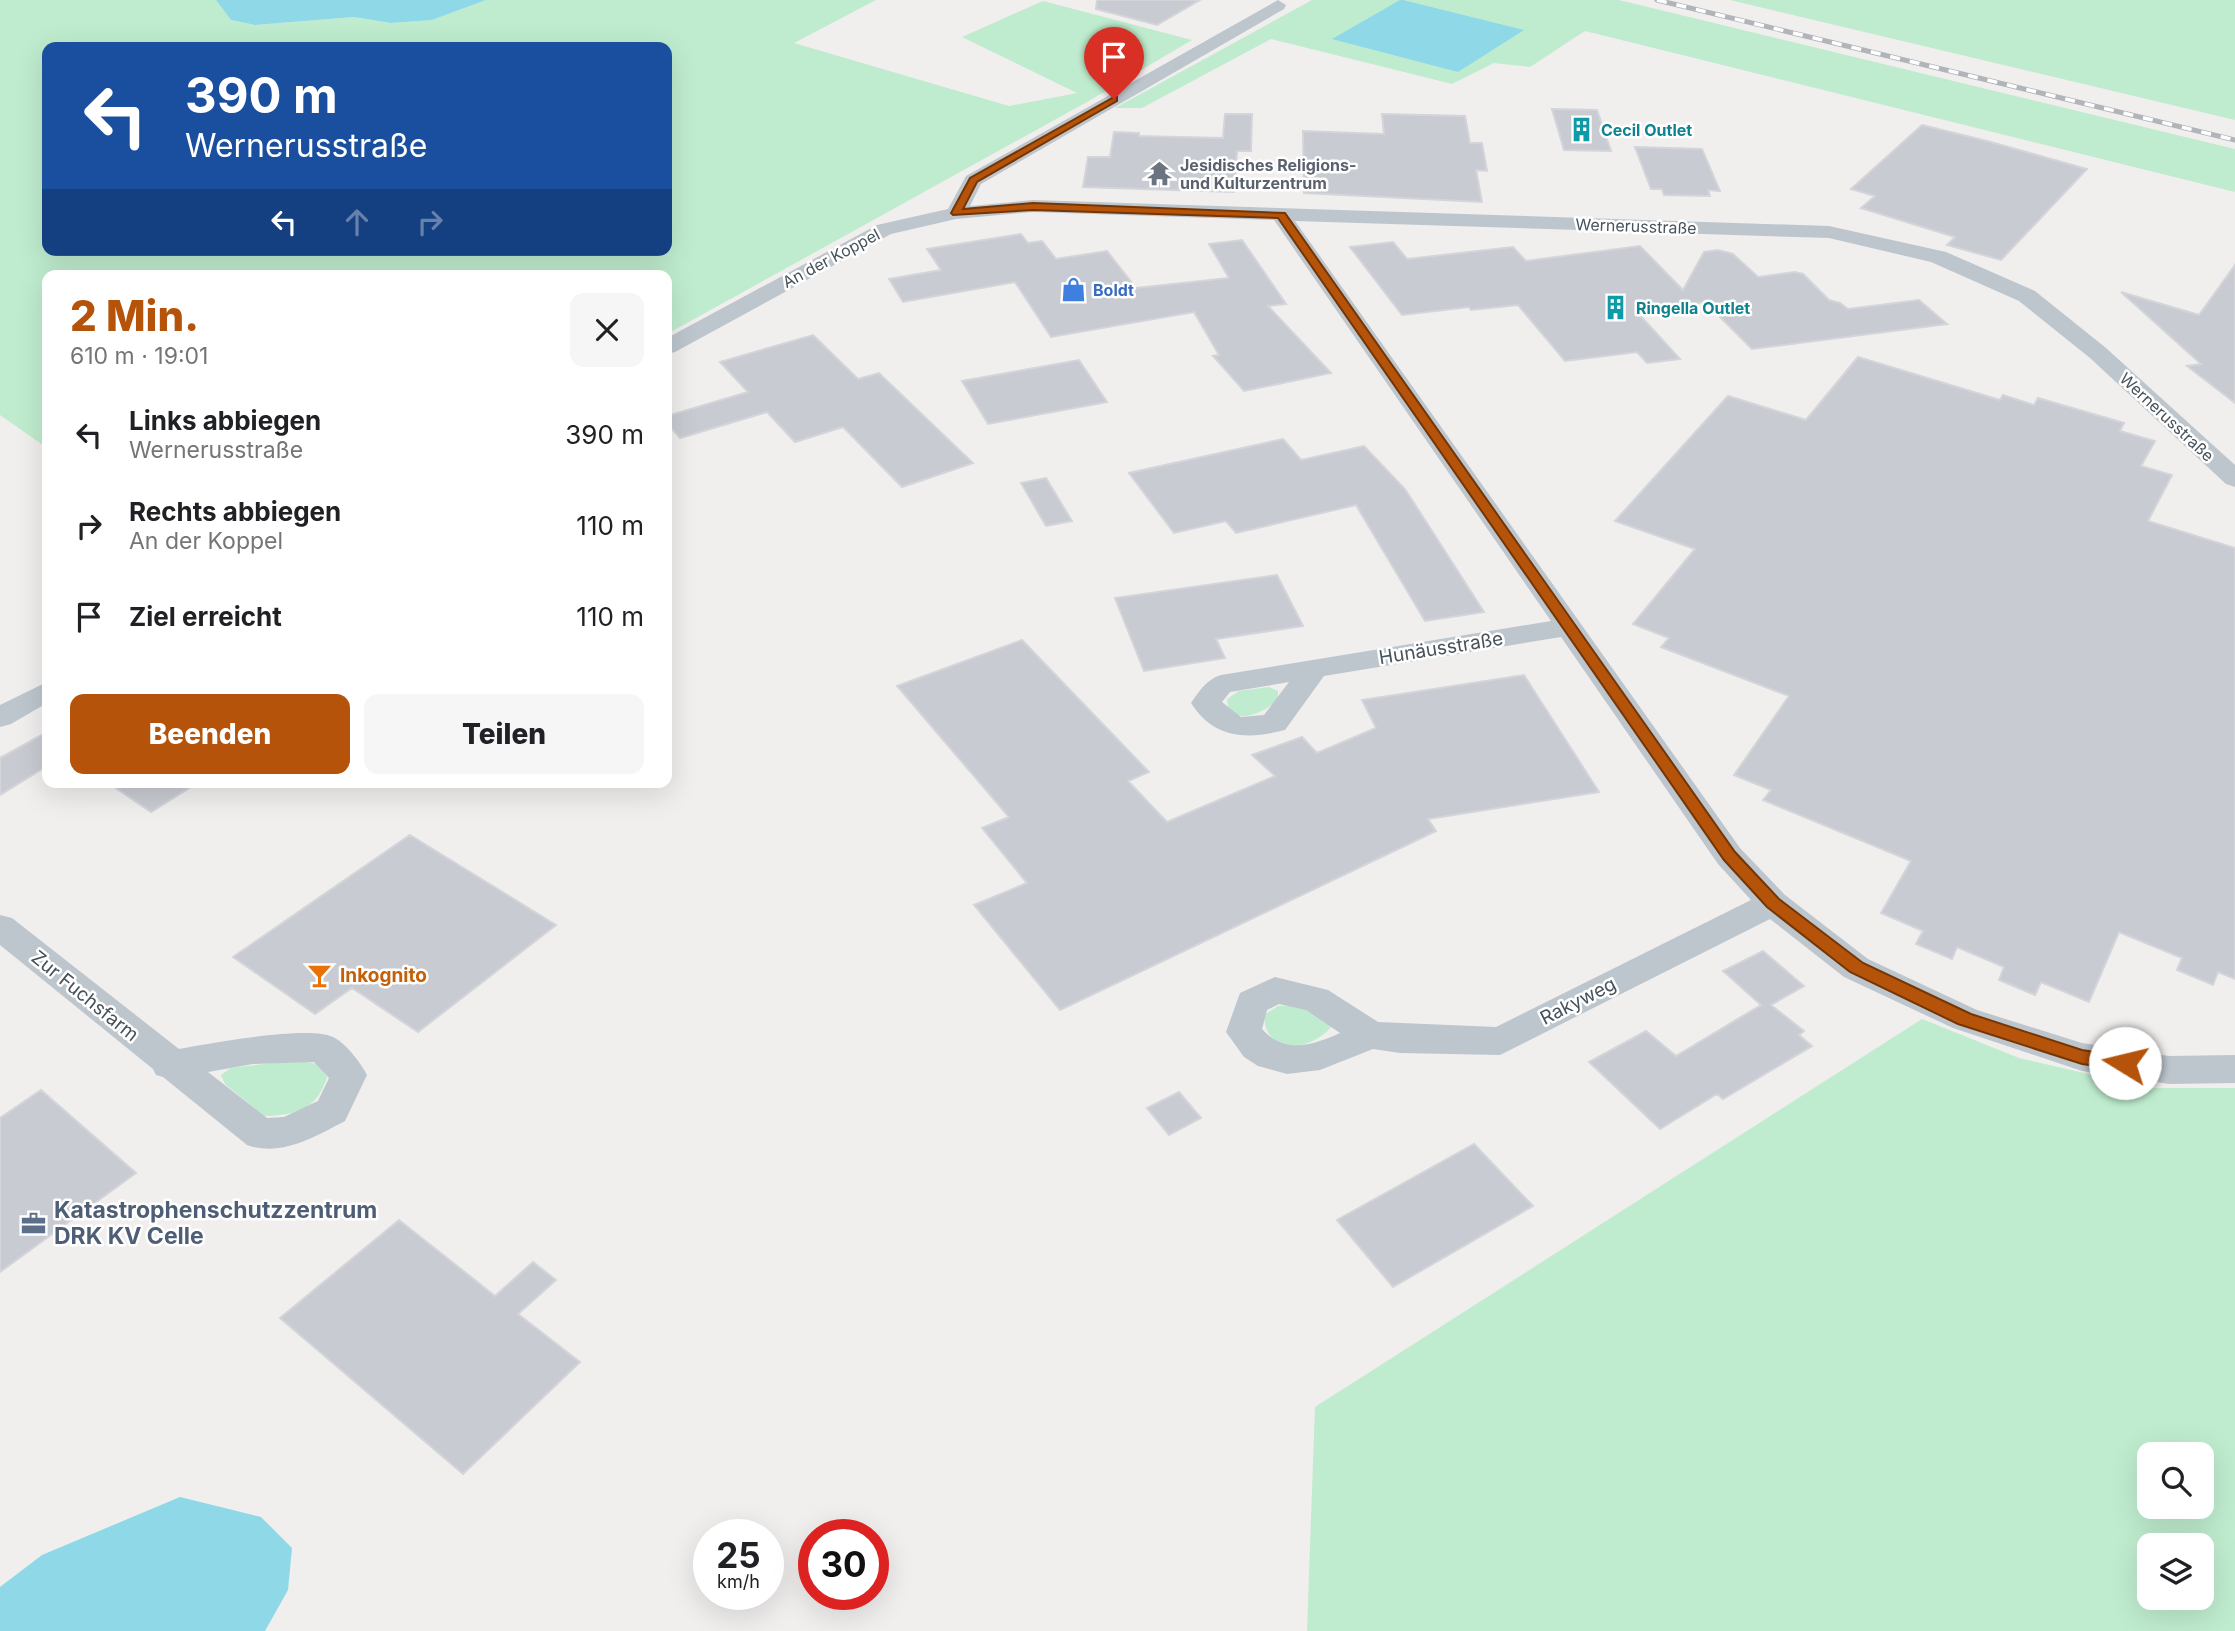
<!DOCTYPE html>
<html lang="de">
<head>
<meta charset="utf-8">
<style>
	:root { --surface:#fff; --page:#f6f6f6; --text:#202124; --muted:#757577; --accent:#b45309 }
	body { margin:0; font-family:Inter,sans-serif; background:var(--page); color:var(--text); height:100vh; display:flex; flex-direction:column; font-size:26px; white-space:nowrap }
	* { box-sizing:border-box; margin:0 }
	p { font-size:23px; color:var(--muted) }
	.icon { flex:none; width:38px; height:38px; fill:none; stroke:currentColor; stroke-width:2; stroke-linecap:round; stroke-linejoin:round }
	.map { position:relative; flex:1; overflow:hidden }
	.side { position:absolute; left:42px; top:270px; width:630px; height:518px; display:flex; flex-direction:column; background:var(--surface); border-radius:14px; box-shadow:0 7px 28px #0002 }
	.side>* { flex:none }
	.hud { position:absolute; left:42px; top:42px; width:630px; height:214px; border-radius:14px; box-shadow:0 7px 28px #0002; background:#1a4fa0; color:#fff; overflow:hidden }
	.tools { position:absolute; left:2137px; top:1442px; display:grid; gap:14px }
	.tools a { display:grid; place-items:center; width:77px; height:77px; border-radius:14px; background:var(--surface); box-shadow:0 7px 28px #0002; font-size:35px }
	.speed { position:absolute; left:693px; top:1519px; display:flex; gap:14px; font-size:35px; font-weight:700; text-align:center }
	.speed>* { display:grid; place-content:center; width:91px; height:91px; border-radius:50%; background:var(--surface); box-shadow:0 7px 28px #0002; line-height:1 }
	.speed small { font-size:18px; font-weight:400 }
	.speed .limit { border:10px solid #d22; background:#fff; color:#111 }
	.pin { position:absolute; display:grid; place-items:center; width:60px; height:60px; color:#fff; margin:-72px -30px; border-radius:50% 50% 50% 0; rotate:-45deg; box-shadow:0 0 7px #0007 }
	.pin .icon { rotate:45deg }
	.me { position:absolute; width:77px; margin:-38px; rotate:279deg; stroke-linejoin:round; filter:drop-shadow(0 0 5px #0008) }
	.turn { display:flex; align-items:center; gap:24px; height:147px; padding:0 28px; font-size:32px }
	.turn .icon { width:91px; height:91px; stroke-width:2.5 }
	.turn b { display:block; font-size:49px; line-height:60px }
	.lanes { display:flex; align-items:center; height:66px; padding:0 28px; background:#0003; justify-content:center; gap:35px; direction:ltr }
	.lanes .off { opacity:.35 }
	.round { display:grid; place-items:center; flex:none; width:74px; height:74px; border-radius:14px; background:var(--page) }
	.headline { display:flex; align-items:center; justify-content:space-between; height:119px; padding:0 28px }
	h1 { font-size:42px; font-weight:800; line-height:52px; color:var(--accent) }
	.cta { display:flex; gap:14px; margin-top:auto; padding:14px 28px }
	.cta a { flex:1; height:80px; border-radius:14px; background:var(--accent); color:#fff; font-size:28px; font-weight:800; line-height:80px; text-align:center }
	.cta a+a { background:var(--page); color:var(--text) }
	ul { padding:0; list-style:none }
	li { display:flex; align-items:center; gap:21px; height:91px; padding:0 28px }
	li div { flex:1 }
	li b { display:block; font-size:26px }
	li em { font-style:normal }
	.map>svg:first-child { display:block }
</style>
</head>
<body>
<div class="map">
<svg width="2235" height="1631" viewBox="0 0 2235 1631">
	<rect width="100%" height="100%" fill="#f1eeee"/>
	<!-- green -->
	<path fill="#bfecce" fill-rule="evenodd" d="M0 0H216L231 20 255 25 354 17 391 23 432 20 486 0H876L794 43 1009 106 1077 93 962 37 1043 1 1192 40 1087 102 667 334V275H47V448L0 415ZM47 47H667V250H47Z
		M1312 0H1619L2235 149V192L1585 31 1530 67 1494 63 1452 84 1271 39 1142 108H1115Z
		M1730 0H2235V120Z
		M1269 687 1278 691V699C1266 713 1229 729 1227 699L1239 691Z
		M1297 1005 1319 1015 1331 1027C1310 1052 1265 1056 1264 1015L1278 1006Z
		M1922 1019 2019 1058 2149 1088H2235V1631H1307L1315 1407ZM2202 1454V1507H2149V1454ZM2202 1545V1598H2149V1545Z
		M297 1060 318 1064 327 1077C317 1110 296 1115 264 1116L225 1084 221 1075 231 1068Z"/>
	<!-- water -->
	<path fill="#8ed8e7" d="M216 0H486L432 20 391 23 354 17 255 25 231 20Z
		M1400 0H1403L1524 30 1458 72 1332 39Z
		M180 1497 261 1517 292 1548 288 1590 265 1631H0V1587L42 1555Z"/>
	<!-- building -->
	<path fill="#c8cbd1" stroke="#d3d5da" stroke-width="2" d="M1097 0H1200L1157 25 1096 9Z
		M1552 109 1597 110 1611 151 1564 150Z
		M1225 114H1252L1251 151H1237L1234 192 1083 187 1088 157H1110L1114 132 1139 133V136L1223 138Z
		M1382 114 1465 116 1470 143H1482L1487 171 1476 170 1482 202 1304 193 1303 131 1384 134Z
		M1922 125 1987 141 2087 169 2001 260 1947 245 1955 237 1861 208 1875 196 1851 189Z
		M1635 147 1702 149 1720 191 1708 190 1710 196 1664 195 1662 189H1651Z
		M1021 234 1028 243 1042 241 1056 259 1107 251 1136 288 1229 278 1209 244 1242 240 1286 304 1268 306 1331 373 1244 391 1213 356 1219 355 1194 312 1051 337 1015 282 903 302 889 279 941 270 927 249Z
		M1393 242 1407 259 1513 247 1526 261 1640 246 1683 290 1704 252 1718 250 1733 254 1758 277 1795 272 1803 274 1829 300 1840 303 1848 309 1919 300 1947 324 1752 349 1705 302 1636 311 1680 359 1647 363 1637 352 1565 361 1518 305 1471 310 1469 307 1402 315 1350 247Z
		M2235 265V403L2187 366 2201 364 2121 292 2199 315Z
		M813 335 858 379 879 373 973 463 902 487 843 427 795 442 767 412 680 438 667 423V416L748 392 720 362Z
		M1858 357 2000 400 2003 395 2034 405 2038 398 2124 423 2120 431 2155 441 2141 466 2172 475 2148 521 2235 548V979L2218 972 2213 985 2177 970 2182 958 2119 932 2089 1002 2041 982 2035 995 1999 980 2004 967 1957 947 1952 959 1916 944 1923 931 1881 913 1911 861 1763 800 1771 790 1734 775 1789 696 1661 647 1669 638 1633 624 1695 549 1615 521 1728 396 1806 420Z
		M1079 360 1107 402 988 424 962 381Z
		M1283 439 1301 460 1364 446 1405 489 1484 612 1425 621 1356 505 1236 533 1226 521 1174 533 1129 473Z
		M1046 478 1072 521 1046 526 1021 483Z
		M1277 575 1303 626 1216 639 1225 658 1144 671 1115 598Z
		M1022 640 1149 772 1128 781 1167 822 1275 776 1252 755 1302 737 1317 753 1376 728 1362 700 1524 675 1599 792 1428 819 1436 831 1060 1010 974 905 1027 883 982 828 1009 817 897 686Z
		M47 732V766L0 795V758Z
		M107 782H199L151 812Z
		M410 835 556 925 418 1032 352 988 315 1014 233 957Z
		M1763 951 1804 986 1771 1005 1804 1031 1799 1035 1812 1046 1723 1099 1717 1094 1660 1129 1589 1062 1646 1031 1676 1056 1761 1005 1723 971Z
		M41 1090 136 1173 0 1272V1118Z
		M1179 1092 1201 1118 1169 1135 1147 1108Z
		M1474 1144 1533 1206 1393 1287 1337 1220Z
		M399 1220 495 1296 533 1262 556 1280 518 1314 580 1362 463 1474 280 1318Z"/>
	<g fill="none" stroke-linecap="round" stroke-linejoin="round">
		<!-- minor -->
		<path fill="#bdc6cd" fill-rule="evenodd" d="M1278 0 1286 5 1284 9 981 184 970 206 1033 200 1829 226 1946 252 2035 291 2106 348 2235 465V487L2226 484 2090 358 2019 301 1931 262 1829 238 1295 221 1740 848 1785 895 1868 959 1977 1010 2082 1043 2169 1056 2235 1055V1083L2169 1084 2082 1071 1953 1028 1844 977 1770 919 1500 1055 1400 1053 1373 1049 1320 1070 1287 1074 1258 1066 1244 1057 1226 1032 1240 993 1275 977 1328 990 1378 1022 1496 1027 1751 900 1718 864 1561 637 1324 676 1285 730C1247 740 1214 739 1191 703 1199 691 1207 679 1221 675L1551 621 1274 220 1033 212 956 219 891 234 675 352 667 354V338L877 225 948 209 966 176ZM1289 682 1264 715 1241 717 1222 702 1230 692ZM1279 1004 1306 1010 1340 1033C1313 1045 1285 1055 1262 1029L1267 1010Z
			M47 682V703L11 724 0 727V705Z
			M0 915 12 918 179 1049C208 1044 312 1024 335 1038 347 1045 361 1063 367 1075L345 1121C314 1137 282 1157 247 1145L163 1077 156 1075 153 1069 0 945ZM314 1062 329 1078 318 1101 284 1117 267 1118 208 1072 253 1064Z"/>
		<defs>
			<path id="rail" d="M1657 0 2235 140"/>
		</defs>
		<!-- rail casing -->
		<use href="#rail" stroke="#b1b4b8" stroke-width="5"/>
		<!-- rail -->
		<use href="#rail" stroke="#fff" stroke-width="3.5" stroke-dasharray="10" stroke-linecap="butt"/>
	</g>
	<!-- route -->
	<path fill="#b45309" stroke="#753606" stroke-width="2" d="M1114 97H1117V101L977 182 963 209 1033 203 1285 213 1735 852 1779 899 1863 963 1971 1014 2082 1050 2132 1058 2134 1063 2132 1068 2125 1070 2082 1064 1958 1024 1850 972 1767 907 1724 860 1278 218 1033 210 953 215 951 213 970 178Z"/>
	<!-- icons -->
	<defs>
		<symbol id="building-bare" viewBox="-9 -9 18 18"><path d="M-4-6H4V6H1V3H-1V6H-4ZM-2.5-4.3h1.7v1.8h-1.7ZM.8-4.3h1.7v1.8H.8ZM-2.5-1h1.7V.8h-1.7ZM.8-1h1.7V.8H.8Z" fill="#0f9aa8" stroke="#fff" stroke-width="2.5" paint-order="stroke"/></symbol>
		<symbol id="temple-bare" viewBox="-9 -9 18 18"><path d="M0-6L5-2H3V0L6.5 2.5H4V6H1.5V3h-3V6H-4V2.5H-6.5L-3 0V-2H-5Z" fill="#6b7280" stroke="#fff" stroke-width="2.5" paint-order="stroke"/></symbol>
		<symbol id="shop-bare" viewBox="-9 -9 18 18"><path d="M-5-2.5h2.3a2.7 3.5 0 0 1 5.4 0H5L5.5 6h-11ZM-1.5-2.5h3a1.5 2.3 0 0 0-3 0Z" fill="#3f7fe0" stroke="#fff" stroke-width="2.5" paint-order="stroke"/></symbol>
		<symbol id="bar-bare" viewBox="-9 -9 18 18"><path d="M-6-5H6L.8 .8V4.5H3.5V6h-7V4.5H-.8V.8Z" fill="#e8710a" stroke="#fff" stroke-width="2.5" paint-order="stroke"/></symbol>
		<symbol id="office-bare" viewBox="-9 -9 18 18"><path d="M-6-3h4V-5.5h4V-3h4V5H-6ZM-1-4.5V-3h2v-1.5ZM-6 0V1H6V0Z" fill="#5c6f8a" stroke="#fff" stroke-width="2.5" paint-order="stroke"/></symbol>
	</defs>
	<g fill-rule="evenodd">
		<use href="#building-bare" x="1564" y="112" width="35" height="35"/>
		<use href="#temple-bare" x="1142" y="156" width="35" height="35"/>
		<use href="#shop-bare" x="1056" y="272" width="35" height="35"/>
		<use href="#building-bare" x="1598" y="290" width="35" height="35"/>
		<use href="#bar-bare" x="302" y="958" width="35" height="35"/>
		<use href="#office-bare" x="16" y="1206" width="35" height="35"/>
	</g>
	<g text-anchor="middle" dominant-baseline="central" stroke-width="5" stroke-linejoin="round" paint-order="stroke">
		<!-- far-culture labels -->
		<g font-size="16" font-weight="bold" fill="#0d838f" stroke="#fff" text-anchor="start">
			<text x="1601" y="130">Cecil Outlet</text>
			<text x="1636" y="308">Ringella Outlet</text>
		</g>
		<!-- far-worship labels -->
		<g font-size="16" font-weight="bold" fill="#5b616d" stroke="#fff" text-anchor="start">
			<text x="1180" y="165">Jesidisches Religions-<tspan x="1180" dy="18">und Kulturzentrum</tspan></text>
		</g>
		<!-- far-street labels -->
		<g font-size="16" fill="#47525b" stroke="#fff">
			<text transform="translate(1636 226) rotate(2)">Wernerusstraße</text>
			<text transform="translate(831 258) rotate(-28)">An der Koppel</text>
			<text transform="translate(2167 417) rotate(43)">Wernerusstraße</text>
		</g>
		<!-- far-shop labels -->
		<g font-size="16" font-weight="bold" fill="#366cbe" stroke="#fff" text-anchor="start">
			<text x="1093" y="290">Boldt</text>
		</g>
		<!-- street labels -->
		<g font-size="19" fill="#47525b" stroke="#fff">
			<text transform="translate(1441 648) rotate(-9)">Hunäusstraße</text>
			<text transform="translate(85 996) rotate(39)">Zur Fuchsfarm</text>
			<text transform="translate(1578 1001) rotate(-27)">Rakyweg</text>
		</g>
		<!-- food labels -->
		<g font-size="19" font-weight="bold" fill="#c56008" stroke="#fff" text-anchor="start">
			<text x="340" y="975">Inkognito</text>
		</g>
		<!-- near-service labels -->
		<g font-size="23" font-weight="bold" fill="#4e5e75" stroke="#fff" text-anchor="start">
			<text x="54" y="1210">Katastrophenschutzzentrum<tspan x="54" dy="26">DRK KV Celle</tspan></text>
		</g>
	</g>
</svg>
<div class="tools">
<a><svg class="icon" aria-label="search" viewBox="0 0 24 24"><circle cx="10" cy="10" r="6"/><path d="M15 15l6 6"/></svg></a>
<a><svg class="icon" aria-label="layers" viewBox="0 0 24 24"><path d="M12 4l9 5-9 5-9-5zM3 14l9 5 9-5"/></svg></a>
</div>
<div class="speed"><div>25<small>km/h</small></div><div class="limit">30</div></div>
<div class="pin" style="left:1114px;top:99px;background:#d93025"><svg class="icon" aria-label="arrive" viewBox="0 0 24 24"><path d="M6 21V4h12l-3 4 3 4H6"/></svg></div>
<svg class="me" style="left:2125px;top:1063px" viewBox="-20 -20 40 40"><circle r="19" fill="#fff"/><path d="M0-13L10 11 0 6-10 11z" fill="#b45309"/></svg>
<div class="hud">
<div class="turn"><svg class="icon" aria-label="left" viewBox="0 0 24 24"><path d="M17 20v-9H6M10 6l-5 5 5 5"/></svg><div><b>390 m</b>Wernerusstraße</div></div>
<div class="lanes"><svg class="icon" aria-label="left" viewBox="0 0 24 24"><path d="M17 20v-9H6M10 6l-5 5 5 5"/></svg><svg class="icon off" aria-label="ahead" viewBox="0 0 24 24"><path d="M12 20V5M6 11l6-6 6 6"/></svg><svg class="icon off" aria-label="right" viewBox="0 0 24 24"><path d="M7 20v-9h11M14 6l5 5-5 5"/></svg></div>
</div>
<section class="side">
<div class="headline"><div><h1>2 Min.</h1><p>610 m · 19:01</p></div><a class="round"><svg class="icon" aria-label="close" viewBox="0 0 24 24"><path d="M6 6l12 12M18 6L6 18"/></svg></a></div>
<ul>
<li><svg class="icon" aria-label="left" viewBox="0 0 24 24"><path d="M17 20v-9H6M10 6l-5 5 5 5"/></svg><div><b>Links abbiegen</b><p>Wernerusstraße</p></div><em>390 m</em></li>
<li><svg class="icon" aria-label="right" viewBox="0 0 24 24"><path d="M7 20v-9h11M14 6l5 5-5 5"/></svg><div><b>Rechts abbiegen</b><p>An der Koppel</p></div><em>110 m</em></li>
<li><svg class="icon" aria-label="arrive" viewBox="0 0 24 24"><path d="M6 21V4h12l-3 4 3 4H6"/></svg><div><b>Ziel erreicht</b></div><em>110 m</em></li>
</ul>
<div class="cta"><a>Beenden</a><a>Teilen</a></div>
</section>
</div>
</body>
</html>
